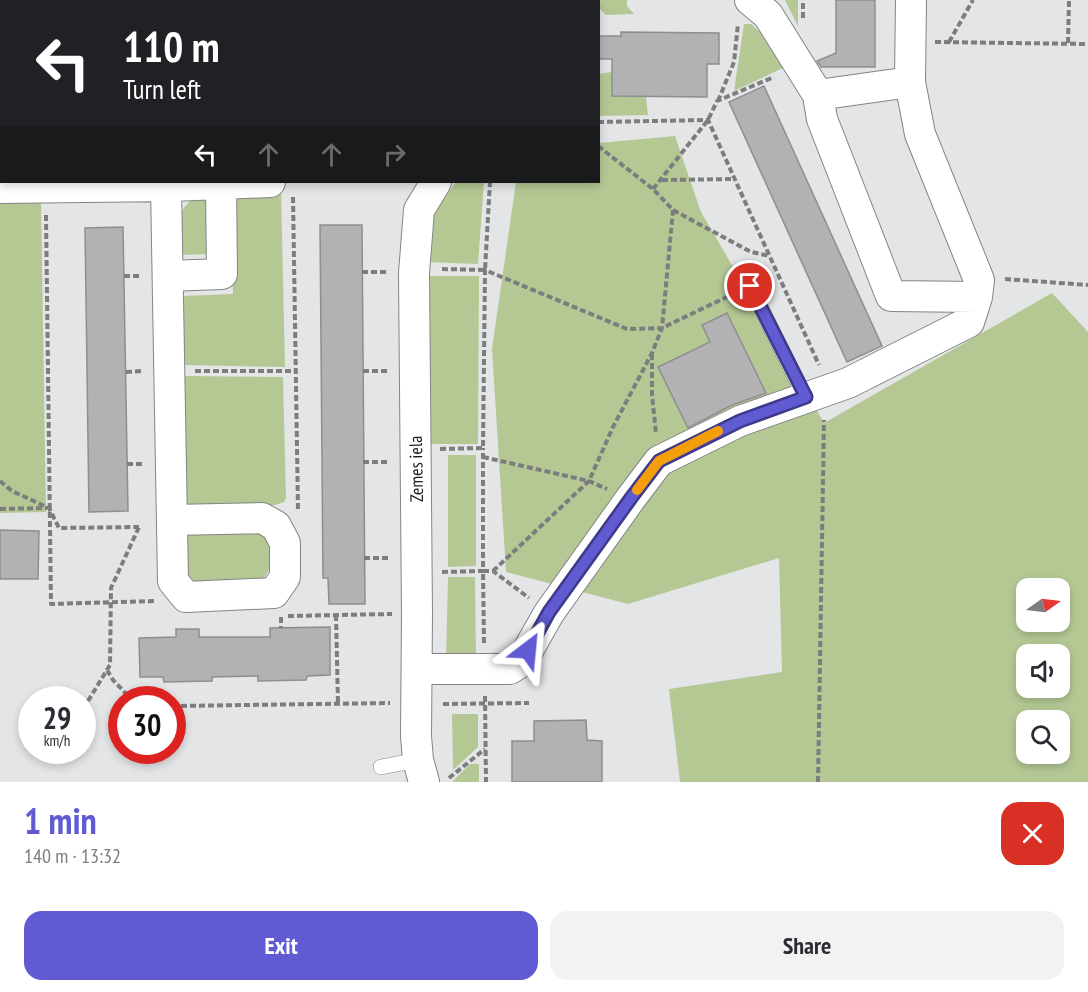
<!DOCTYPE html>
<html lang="en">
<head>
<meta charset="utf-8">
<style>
	:root { --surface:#fff; --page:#f2f2f3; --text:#2b2b33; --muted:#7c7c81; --accent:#605ad3 }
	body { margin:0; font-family:"PT Sans Narrow",sans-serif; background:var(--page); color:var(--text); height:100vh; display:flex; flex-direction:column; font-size:22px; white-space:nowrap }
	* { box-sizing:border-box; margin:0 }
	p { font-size:20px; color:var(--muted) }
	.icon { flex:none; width:33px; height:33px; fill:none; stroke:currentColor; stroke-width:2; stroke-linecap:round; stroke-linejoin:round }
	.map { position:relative; height:782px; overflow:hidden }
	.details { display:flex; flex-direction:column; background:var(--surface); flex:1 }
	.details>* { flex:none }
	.banner { position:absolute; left:0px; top:0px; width:600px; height:183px; box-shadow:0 3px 9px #0003; background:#202124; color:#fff; overflow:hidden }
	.needle { width:39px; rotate:76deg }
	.buttons { position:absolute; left:1016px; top:578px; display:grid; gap:12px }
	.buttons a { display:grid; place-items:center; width:54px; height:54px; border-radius:12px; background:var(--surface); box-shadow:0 3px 9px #0003; font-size:30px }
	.speed { position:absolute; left:18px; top:686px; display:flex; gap:12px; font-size:30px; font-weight:700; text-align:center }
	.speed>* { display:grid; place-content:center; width:78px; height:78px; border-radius:50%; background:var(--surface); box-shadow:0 3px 9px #0003; line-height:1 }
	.speed small { font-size:15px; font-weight:400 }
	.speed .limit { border:9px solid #d22; background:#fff; color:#111 }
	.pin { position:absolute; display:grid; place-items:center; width:51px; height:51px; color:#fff; margin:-26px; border:3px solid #fff; border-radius:50%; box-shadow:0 2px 6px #0007 }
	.me { position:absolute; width:66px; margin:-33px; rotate:29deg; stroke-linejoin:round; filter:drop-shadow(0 0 4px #0008) }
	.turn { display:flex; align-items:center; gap:21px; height:126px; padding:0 24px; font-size:27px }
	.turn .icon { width:78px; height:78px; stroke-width:2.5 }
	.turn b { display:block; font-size:42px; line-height:51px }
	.lanes { display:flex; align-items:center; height:57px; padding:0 24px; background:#0003; justify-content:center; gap:30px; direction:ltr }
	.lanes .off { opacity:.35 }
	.round { display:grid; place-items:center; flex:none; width:63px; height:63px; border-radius:18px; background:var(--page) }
	.headline { display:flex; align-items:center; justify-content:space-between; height:102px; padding:0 24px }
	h1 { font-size:36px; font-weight:600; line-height:45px; color:var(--accent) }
	.cta { display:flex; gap:12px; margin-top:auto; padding:12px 24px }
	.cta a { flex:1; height:69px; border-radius:18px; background:var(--accent); color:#fff; font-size:24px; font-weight:600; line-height:69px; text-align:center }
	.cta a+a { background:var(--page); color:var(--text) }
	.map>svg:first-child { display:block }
</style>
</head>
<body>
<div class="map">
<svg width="1088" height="782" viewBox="0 0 1088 782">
	<rect width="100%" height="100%" fill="#e4e5e7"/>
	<!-- green -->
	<path fill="#b5c894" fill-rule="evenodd" d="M597 0H627V6L634 14 606 15 599 8Z
		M785 0H798V26Z
		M0 1H17L2 2 0 151Z
		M744 24H751L767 38 783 68 734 91Z
		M612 72V96H646L648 115 599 116 598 74Z
		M675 136 701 212 824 423 1052 293 1088 332V782H680L669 689 782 672 779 558 628 604 506 572 492 349 516 182H598L599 143ZM1026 588H1059V621H1026ZM1026 654H1059V687H1026ZM1026 720H1059V753H1026Z
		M456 182H484L478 264 428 262 433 214Z
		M281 190 285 367 184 365 183 296 233 294 231 193Z
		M193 199 208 200 211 254 180 255C179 233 173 213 193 199Z
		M41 202 46 512 0 513V203Z
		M427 276H479L478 444H427Z
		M185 376 283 377 286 498 284 502 275 505 192 507 185 501 183 432Z
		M448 455H476V566L448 567Z
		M252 527 271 541 272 565 264 578 251 583 196 584 188 578 186 536 198 529Z
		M448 577H475L476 659 446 660Z
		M452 714H478V747L453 770Z
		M470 764H479V782H452Z"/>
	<!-- building -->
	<path fill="#b2b2b4" stroke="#8e8e90" stroke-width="1.5" d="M836 0H875V67H821L817 61 836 53Z
		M621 32 719 33V64H707V97L612 96V59H598V36H621Z
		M764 86 882 346 847 362 729 102Z
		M320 225H362L365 604H329L328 578H323Z
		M123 227 128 511 89 512 85 228Z
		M727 313 766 393 732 405 688 428 658 367 710 342 702 325Z
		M0 530 39 531 38 579H0Z
		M330 627V675L307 676 306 680 258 681V676L212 677V681L164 682 163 677H140L139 638 176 637V629H199V637H270V628Z
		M586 720 587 740 602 741V782H512V741H534V721Z"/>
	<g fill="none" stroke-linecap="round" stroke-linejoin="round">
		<defs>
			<path id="lane" d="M750 286 805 397
				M381 767 418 760"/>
			<path id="street" d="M750 0 768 15 818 95 910 82
				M477 2V0
				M818 95 822 119 891 296 977 297
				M166 186 173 581 186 597 274 593 285 577V543L276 526 262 518 172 520
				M0 188 172 186 270 182
				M168 276 222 274 221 184
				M417 669H510L519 663 528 650 549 613 631 498 659 461 740 421 848 383 969 322 977 297 979 280 920 134 910 82 911 0
				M424 782 418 760 416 736 417 614 414 273 419 210 436 182"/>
		</defs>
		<!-- lane casing -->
		<use href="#lane" stroke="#838486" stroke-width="16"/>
		<!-- street casing -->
		<use href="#street" stroke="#838486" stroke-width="32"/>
		<!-- path -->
		<path stroke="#7c7d7e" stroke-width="4" stroke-dasharray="6 3" stroke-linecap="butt" d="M332 0 334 2
			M352 0H372
			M556 0V2
			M591 0V2
			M82 2 85 0
			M114 2 115 0
			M177 2V0
			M273 2V0
			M508 2V0
			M803 18V0
			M935 42 1088 44
			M949 42 973 0
			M1068 43 1069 0
			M0 54 2 53
			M0 61 2 62
			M718 101 734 62 738 24
			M598 122 708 120 819 365
			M0 123H2
			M598 146 653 189 673 210 751 252 770 256
			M0 148 2 149
			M0 154H2
			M662 180 734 179
			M653 189 708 120 717 101 774 77
			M293 197 298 511
			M46 215 51 604 155 601
			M442 269 485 270 490 182
			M362 272H388
			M124 276H141
			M1005 279 1088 285
			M652 354V395L656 433
			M195 371H296
			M363 371H389
			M126 372 142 371
			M440 449 483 448 485 270 627 329 662 328 733 294
			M483 457 589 481 607 489
			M363 462H390
			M127 464H144
			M0 481 12 491 49 508 59 528 139 527
			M0 509 47 508
			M364 558H391
			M493 571 589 481 613 427 652 353 662 328 673 210
			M442 572 483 571V448
			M336 615 338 704
			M288 616 392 614
			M281 617V628
			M484 643 483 571H493L529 598
			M107 670 113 680 131 699
			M485 696 486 782
			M88 701 110 665 111 588 139 527
			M443 704 529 703
			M172 706 390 703
			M449 778 485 749
			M818 782 824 420"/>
		<!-- lane -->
		<use href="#lane" stroke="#fff" stroke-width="15"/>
		<!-- street -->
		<use href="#street" stroke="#fff" stroke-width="30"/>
	</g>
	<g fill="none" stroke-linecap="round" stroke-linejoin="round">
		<defs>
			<path id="route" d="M528 650 549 612 631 498 659 461 740 421 806 397 750 286"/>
		</defs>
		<!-- route casing -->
		<use href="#route" stroke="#3e3a89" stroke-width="15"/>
		<!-- route -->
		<use href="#route" stroke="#605ad3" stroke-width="10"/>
		<!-- slow -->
		<path stroke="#f59e0b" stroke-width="10" d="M637 490 659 461 718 431"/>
	</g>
	<g text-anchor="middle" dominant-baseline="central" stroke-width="4.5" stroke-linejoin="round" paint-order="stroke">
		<!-- street labels -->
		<g font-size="18" fill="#1c1d1d" stroke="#fff">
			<text transform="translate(416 469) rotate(-91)">Zemes iela</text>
		</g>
	</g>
</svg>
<div class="buttons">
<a><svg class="needle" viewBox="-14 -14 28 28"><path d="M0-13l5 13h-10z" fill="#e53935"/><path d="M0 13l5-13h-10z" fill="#7c7c81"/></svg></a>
<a><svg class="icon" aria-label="sound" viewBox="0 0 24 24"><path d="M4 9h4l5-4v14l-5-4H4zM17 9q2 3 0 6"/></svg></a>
<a><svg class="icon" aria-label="search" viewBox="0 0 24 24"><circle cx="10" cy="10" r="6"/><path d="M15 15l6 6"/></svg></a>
</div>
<div class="speed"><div>29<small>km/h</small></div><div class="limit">30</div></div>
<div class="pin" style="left:750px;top:286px;background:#d93025"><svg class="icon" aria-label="arrive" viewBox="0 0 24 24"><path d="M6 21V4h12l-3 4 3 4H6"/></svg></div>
<svg class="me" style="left:528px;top:650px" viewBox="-20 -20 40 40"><path d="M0-17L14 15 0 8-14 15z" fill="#605ad3" stroke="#fff" stroke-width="4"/></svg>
<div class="banner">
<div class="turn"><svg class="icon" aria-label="left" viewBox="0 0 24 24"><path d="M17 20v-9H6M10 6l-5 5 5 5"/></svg><div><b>110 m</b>Turn left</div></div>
<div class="lanes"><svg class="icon" aria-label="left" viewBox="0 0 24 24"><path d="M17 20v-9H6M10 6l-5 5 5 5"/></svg><svg class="icon off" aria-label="ahead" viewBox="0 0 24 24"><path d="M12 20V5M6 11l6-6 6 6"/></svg><svg class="icon off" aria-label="ahead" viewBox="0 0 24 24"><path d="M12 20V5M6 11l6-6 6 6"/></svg><svg class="icon off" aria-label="right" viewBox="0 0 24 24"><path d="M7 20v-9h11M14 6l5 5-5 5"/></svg></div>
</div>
</div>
<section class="details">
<div class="headline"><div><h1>1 min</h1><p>140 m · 13:32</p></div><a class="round" style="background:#d93025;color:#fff"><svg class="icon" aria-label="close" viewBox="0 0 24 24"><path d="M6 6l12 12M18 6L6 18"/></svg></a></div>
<div class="cta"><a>Exit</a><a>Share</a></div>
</section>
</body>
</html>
